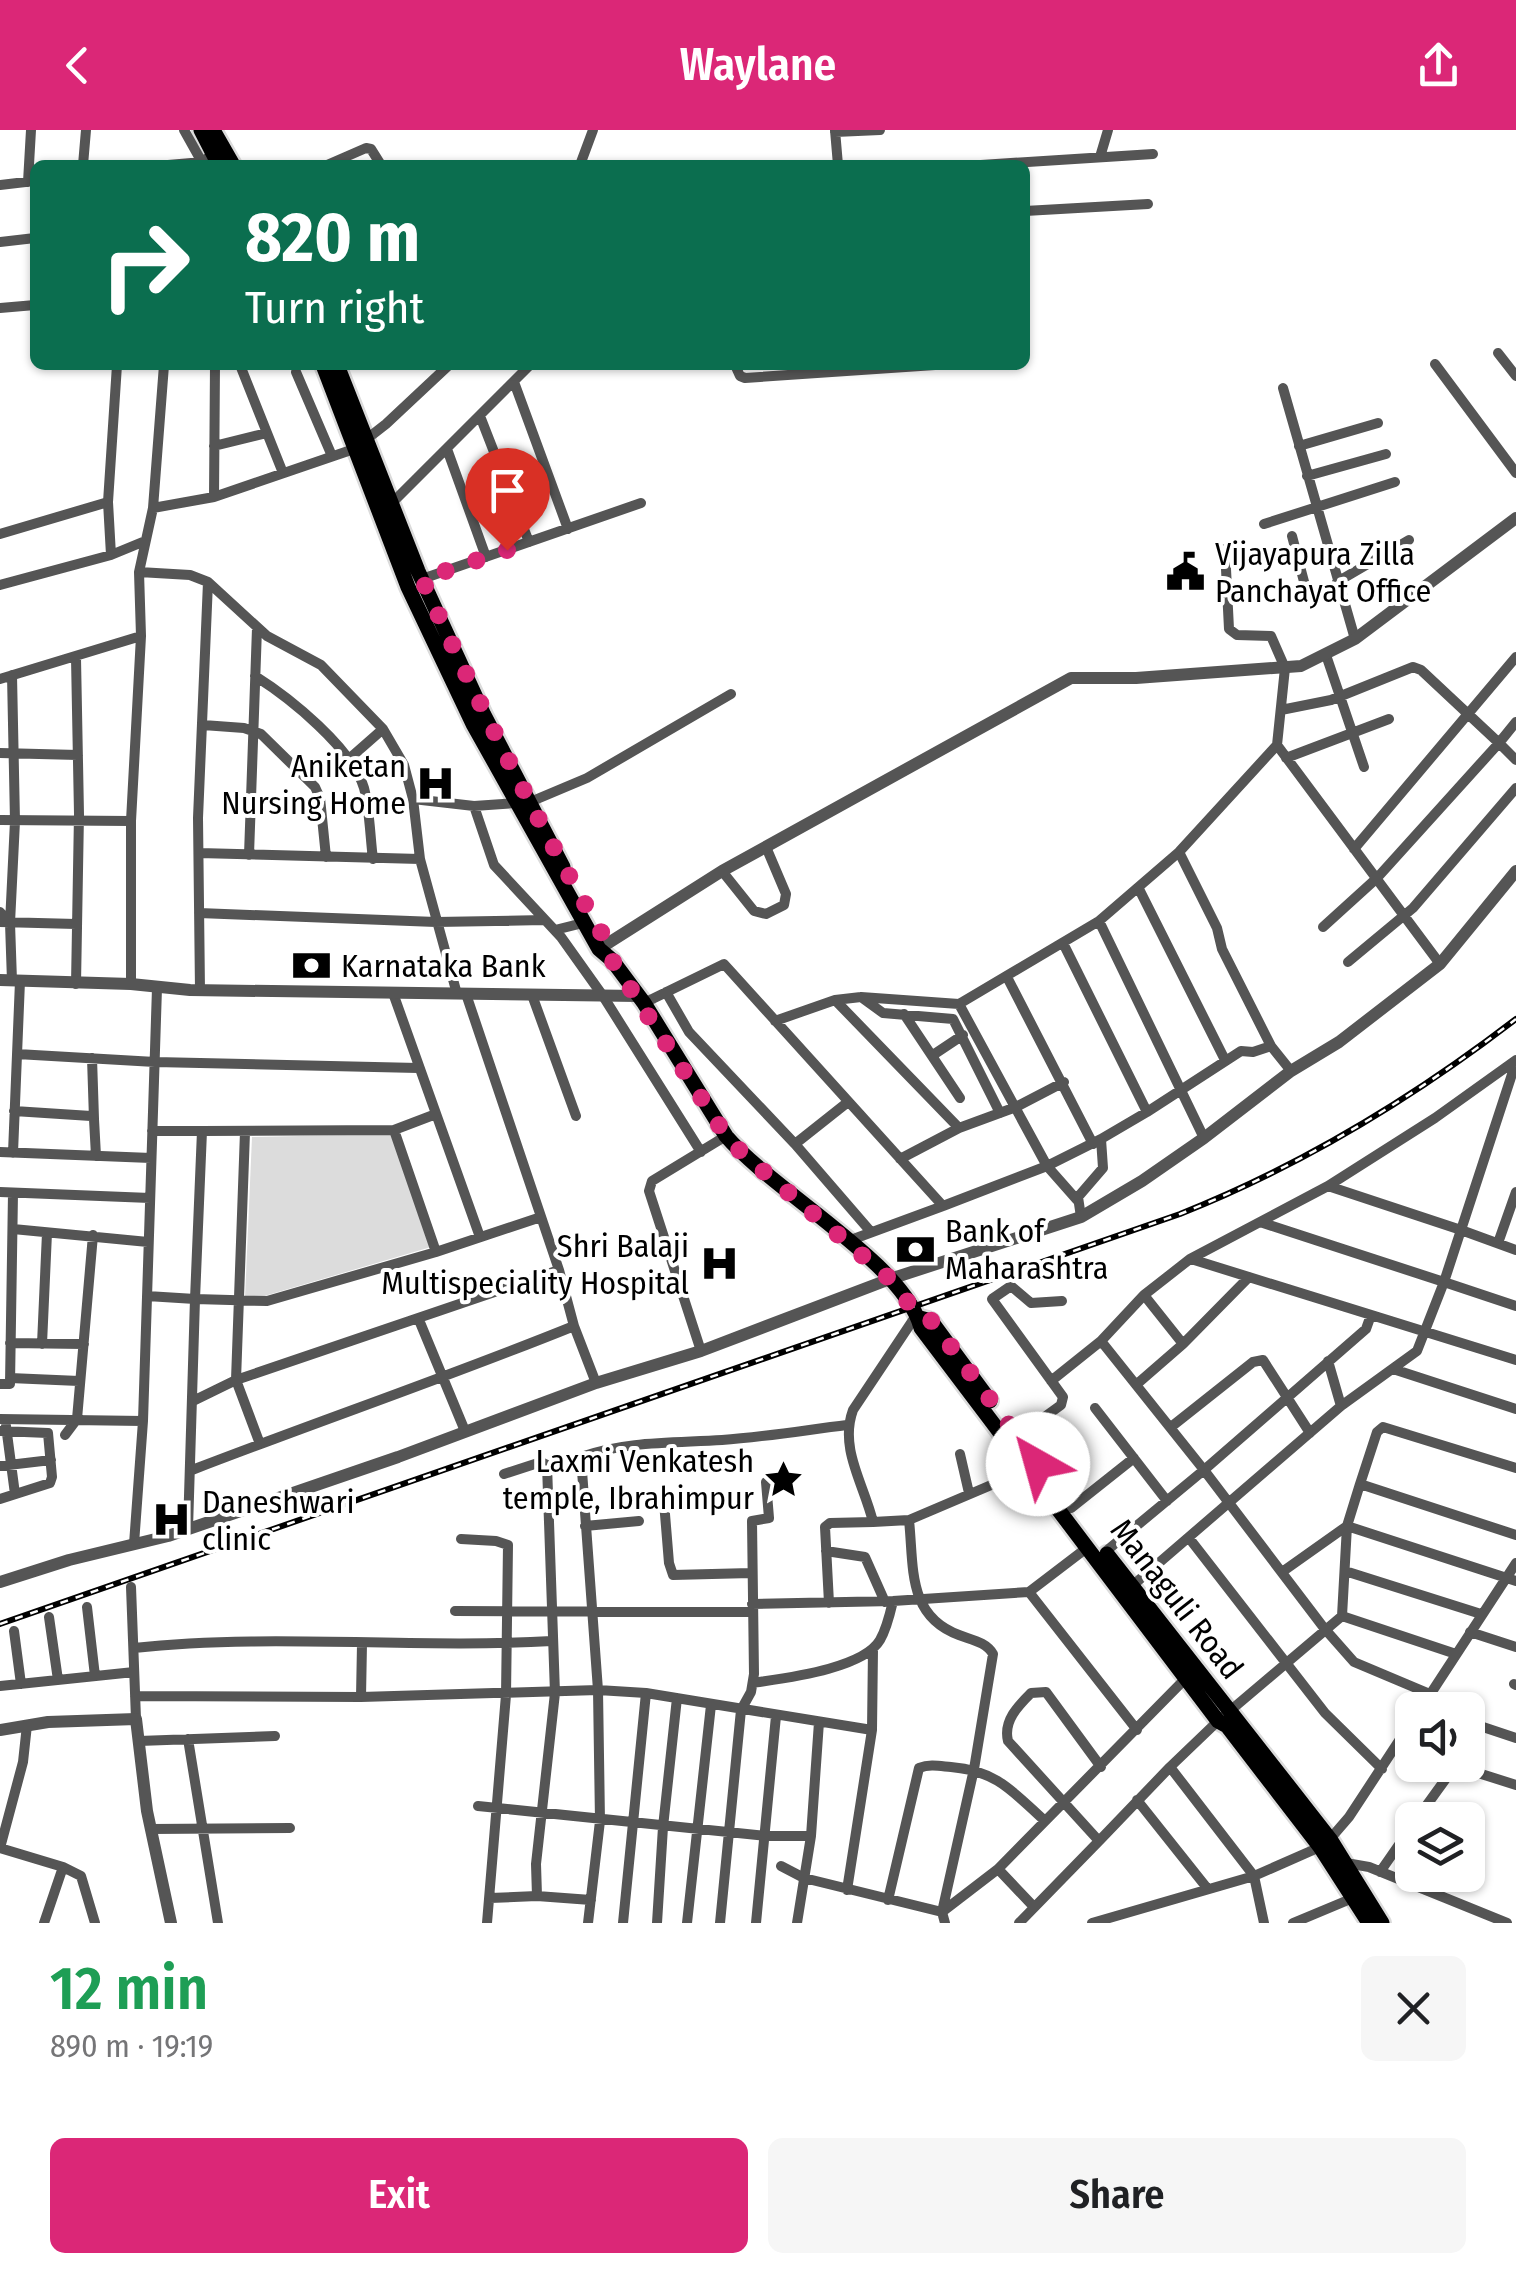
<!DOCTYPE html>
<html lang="en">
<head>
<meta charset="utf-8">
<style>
	:root { --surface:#fff; --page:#f6f6f6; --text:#202124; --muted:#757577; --accent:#db2777 }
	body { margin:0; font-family:"Fira Sans Condensed",sans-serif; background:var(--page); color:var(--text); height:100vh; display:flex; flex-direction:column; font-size:38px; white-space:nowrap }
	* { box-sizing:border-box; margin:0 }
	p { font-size:32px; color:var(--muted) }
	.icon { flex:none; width:55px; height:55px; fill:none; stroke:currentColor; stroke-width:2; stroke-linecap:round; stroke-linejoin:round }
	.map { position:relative; height:1793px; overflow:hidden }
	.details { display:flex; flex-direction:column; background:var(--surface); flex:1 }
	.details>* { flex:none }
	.banner { position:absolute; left:30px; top:30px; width:1000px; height:210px; border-radius:15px; box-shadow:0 2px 8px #0004; background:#0b6e4f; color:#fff; overflow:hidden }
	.fabs { position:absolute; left:1395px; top:1562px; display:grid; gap:20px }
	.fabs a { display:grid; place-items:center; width:90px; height:90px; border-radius:15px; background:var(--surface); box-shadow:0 2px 8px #0004; font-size:50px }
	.pin { position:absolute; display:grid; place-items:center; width:85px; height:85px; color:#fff; margin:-102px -42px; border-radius:50% 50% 50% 0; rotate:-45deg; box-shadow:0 0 10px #0007 }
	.pin .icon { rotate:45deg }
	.me { position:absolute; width:110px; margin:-55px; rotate:322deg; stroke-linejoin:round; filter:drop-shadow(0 0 8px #0008) }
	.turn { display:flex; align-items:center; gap:35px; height:210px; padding:0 50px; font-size:45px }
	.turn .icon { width:130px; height:130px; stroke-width:2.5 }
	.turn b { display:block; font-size:70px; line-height:85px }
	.round { display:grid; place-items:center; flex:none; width:105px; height:105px; border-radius:15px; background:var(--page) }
	.overview { display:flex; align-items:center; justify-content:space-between; height:170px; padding:0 50px }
	h1 { font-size:60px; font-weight:600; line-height:75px; color:#1e9e55 }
	.action { display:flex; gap:20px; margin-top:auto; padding:20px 50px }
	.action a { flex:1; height:115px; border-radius:15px; background:var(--accent); color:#fff; font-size:40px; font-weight:600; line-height:115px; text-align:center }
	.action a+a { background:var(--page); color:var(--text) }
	header { display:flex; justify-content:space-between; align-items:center; height:130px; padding:0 50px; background:var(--accent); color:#fff; font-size:45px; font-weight:600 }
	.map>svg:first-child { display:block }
</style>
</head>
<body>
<header><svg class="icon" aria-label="back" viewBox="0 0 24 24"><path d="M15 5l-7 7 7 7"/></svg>Waylane<svg class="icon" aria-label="share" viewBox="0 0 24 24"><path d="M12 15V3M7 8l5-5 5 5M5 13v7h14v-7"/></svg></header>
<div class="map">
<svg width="1516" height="1793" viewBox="0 0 1516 1793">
	<rect width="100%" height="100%" fill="#fff"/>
	<!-- green -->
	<path fill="#dcdcdc" d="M391 1004 431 1117 261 1167 245 1168 252 1007Z"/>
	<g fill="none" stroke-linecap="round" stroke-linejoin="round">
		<defs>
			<path id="primary" d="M201 0 219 35
				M213 0 233 35
				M323 235 408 457 473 594 599 819 612 830 644 873 726 1006C773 1061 905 1134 921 1198L1218 1591 1227 1596 1320 1717 1369 1793
				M337 235 418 441 484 585 563 737
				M920 1188 931 1191 990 1271
				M1107 1424 1330 1709 1382 1793"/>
		</defs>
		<!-- primary casing -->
		<use href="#primary" stroke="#dbdbdb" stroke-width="20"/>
		<!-- minor -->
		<path stroke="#555" stroke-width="10" d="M184 0 203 34
			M835 0 838 35
			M835 2 880 0
			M1100 27 1108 0
			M83 35 86 0
			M168 35 203 32 213 23
			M327 35 366 18 371 19 381 35
			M580 35 593 0
			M981 35 1153 24
			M28 52 31 0
			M0 55 34 51
			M1025 81 1148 74
			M0 112 35 108
			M0 178 35 175
			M1498 223 1516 246
			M1435 234 1516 343
			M240 235 283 343
			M735 235 740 246 745 248 935 235
			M296 242 332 326
			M514 252 568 399
			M1283 258 1355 509
			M480 286 529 412
			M214 316 267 303
			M1299 316 1378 293
			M447 319 486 427
			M1307 346 1386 324
			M214 367 215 235
			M392 373 530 235
			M153 378 214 367 354 319 386 294 449 235
			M1264 394 1395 352
			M0 404 108 372
			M1292 406 1307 463 1312 466 1338 458
			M111 425 108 372 117 235
			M139 442 190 445 208 452 267 506 321 535 383 599 404 635 413 669 420 729 457 864
			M422 449 641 373
			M1337 452 1409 410
			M0 455 111 425 145 411
			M1326 525 1364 637
			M255 546C290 568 352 618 364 658 370 681 370 707 373 729
			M0 549 141 506
			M1281 580 1331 570 1413 537 1421 540 1499 613 1516 592
			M203 595 244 598 261 604 315 657 320 668 326 727
			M1277 615 1440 834
			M0 623 78 625
			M350 628 383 599
			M1286 628 1389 589
			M413 669 474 676 530 672 587 648 731 564
			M474 676 494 735 561 807 603 866 701 1022
			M0 690 131 691
			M1354 719 1516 527
			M1179 722 1217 798 1222 819 1271 916
			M199 723 420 729
			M249 725 257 498
			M722 741 754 781 766 784 784 775 786 764 766 717
			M1139 759 1225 930
			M0 782 10 793 12 851
			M199 783 436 792 544 790
			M1099 791 1204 1008
			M0 792 76 794
			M10 793 15 691 12 545
			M1323 797 1377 748 1499 613 1516 630
			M555 800 583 793
			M1063 813 1147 982 1101 1009
			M1348 832 1413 778 1516 658
			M1007 847 1093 1014
			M76 854 79 684 76 528
			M131 854V691L141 506 139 442 153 378 164 235
			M200 861 198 688 208 452
			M666 862 689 902 795 1014 871 1102
			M393 863 480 1107
			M466 864 559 1140
			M532 865 576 986
			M861 867 883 883 953 889 1000 983
			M835 870 959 998 900 1029
			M644 873 724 834 943 1076 848 1111
			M959 874 1047 1036 1077 1070
			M904 884 960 968
			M775 891 835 870 861 867 959 874 1099 791 1179 722 1277 615 1285 538 1271 506 1237 505 1229 499 1225 419
			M17 924 155 932 418 938
			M933 925 963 905
			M92 928 94 989
			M14 981 91 986 94 989 96 1026
			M1147 982 1241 921 1253 922 1271 916 1291 941
			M959 998 1016 977 1064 952
			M394 1000 436 984
			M152 1001H202L195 1169 267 1171 436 1122 394 1000 202 1001
			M245 1002 236 1250 260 1314
			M795 1014 848 972
			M0 1022 151 1028
			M13 1023 20 851
			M1328 1056 1435 988 1516 930
			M0 1062 150 1068
			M943 1076 1047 1036 1101 1009 1103 1038 1078 1067 1081 1087
			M1263 1093 1444 1152 1417 1221 1341 1276 1328 1231
			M13 1099 148 1112
			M1498 1113 1516 1062
			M1516 1120 1461 1100 1444 1152 1516 1176
			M436 1122 541 1087
			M1191 1129 1516 1230
			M1249 1147 1183 1214 1144 1165 1190 1129 1328 1056 1461 1100 1516 932
			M147 1166 195 1169 188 1399
			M1371 1185 1366 1199 1204 1340 1324 1498 1354 1532 1430 1564
			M419 1190 465 1301
			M1101 1211 1144 1165
			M10 1213 84 1214
			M42 1214 47 1103
			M701 1221 649 1061 652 1051 726 1006
			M1393 1239 1516 1279
			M10 1248 79 1251
			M1051 1251 1101 1211 1204 1340 1105 1422
			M0 1254H10L13 1063
			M1137 1254 1183 1214
			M193 1271 236 1250 559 1140 574 1196 596 1253
			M1095 1278 1167 1371
			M0 1289 143 1291
			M6 1296 15 1364
			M1171 1297 1253 1232 1263 1230 1310 1303
			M0 1301 48 1303 52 1347 50 1353 0 1369
			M65 1305 77 1289 93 1105
			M1017 1307 1061 1275 1063 1267 992 1169 1011 1156 1031 1173 1062 1171
			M960 1324 969 1363
			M0 1336 51 1330
			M192 1340C319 1291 448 1247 574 1196
			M504 1344 541 1332 547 1335 555 1563 536 1734 537 1766
			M1360 1354 1377 1302 1383 1297 1516 1338
			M664 1372 669 1433 673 1445 751 1443
			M1071 1378 1134 1328
			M909 1390 1029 1339
			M585 1396 639 1391
			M1189 1408 1325 1583 1382 1639
			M461 1409 496 1411 508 1415 506 1565 487 1793
			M134 1414 143 1291 157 858
			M826 1421 865 1427 885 1472
			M1345 1441 1481 1484
			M1282 1442 1347 1396 1516 1451
			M1132 1456 1341 1276
			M131 1457 136 1589
			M1029 1462 1137 1600
			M829 1473 825 1397 830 1393 873 1392
			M752 1474 893 1471 1029 1462 1088 1417
			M87 1477 95 1546
			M455 1481 752 1482
			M1342 1486 1347 1396 1360 1354 1516 1405
			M49 1487 58 1550
			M14 1501 21 1554
			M1470 1502 1516 1517
			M134 1518C272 1503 413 1519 552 1511
			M753 1553C785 1548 863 1539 880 1510 887 1498 890 1484 893 1471
			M1514 1554 1516 1555
			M0 1556 134 1542
			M135 1566 361 1567 598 1560 646 1563 872 1600 873 1519
			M361 1567 362 1514
			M1420 1580 1516 1433
			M1468 1592 1516 1608
			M188 1609 218 1793
			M139 1611 275 1606
			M1396 1617 1412 1623
			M1453 1635 1516 1655
			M1101 1637 1046 1562 1031 1563C1018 1576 1003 1591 1008 1611L1099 1711 1170 1637
			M1137 1670 1207 1758
			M478 1676 766 1706H811
			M1416 1690 1455 1636
			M151 1699 290 1698
			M1330 1709 1349 1687 1412 1591
			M0 1718 23 1632 27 1595
			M0 1718 63 1737
			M1346 1733 1369 1737 1507 1793
			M781 1736 804 1748 942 1782 974 1639 993 1524C986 1512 972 1510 959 1505 907 1486 914 1437 909 1390L873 1392C864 1354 839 1319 853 1280L917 1184
			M998 1739 1034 1777
			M1380 1742 1412 1696
			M847 1760 872 1600
			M490 1768 537 1766 591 1770
			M888 1770 919 1638C930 1634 939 1636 951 1637 997 1641 1012 1661 1045 1691
			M44 1793 63 1737 81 1746 95 1793
			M588 1793 600 1691 598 1560 581 1327C625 1311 675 1313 722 1310 764 1307 806 1300 847 1295
			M623 1793 646 1563
			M657 1793 663 1697 677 1568
			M687 1793 711 1575
			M720 1793 741 1580 751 1562 754 1544 752 1391 769 1388 766 1352
			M756 1793 776 1586
			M797 1793 811 1706 819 1592
			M945 1793 942 1782 998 1739 1187 1547
			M1019 1793 1099 1711
			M1092 1793 1254 1746 1320 1717
			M1264 1793 1254 1746 1170 1637 1218 1591 1342 1486 1456 1524
			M1293 1793 1353 1768"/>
		<!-- tertiary -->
		<path stroke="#555" stroke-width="12" d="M599 819 722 741 1071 548H1136L1301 536 1355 509 1516 388
			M0 850 131 854 190 860 638 866
			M0 1452 69 1430 168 1406 398 1327 596 1253 701 1221 890 1149 1081 1087 1142 1051 1204 1008 1291 941 1339 912 1440 834 1516 741
			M0 1600 48 1592 136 1589 147 1681 171 1793"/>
		<!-- primary -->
		<use href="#primary" stroke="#000" stroke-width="15"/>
		<defs>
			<path id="rail" d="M0 1494 1180 1084C1301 1036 1413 968 1516 889"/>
		</defs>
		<!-- rail casing -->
		<use href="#rail" stroke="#000" stroke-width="6"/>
		<!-- rail -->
		<use href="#rail" stroke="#fff" stroke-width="2.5" stroke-dasharray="8" stroke-linecap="butt"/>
	</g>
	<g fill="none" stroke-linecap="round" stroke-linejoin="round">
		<!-- route -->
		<path stroke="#db2777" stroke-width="18" stroke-dasharray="0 32.4" d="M507 420 422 449C479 574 539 696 608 814L612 830 726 1006 742 1023 890 1149 920 1188 932 1191 1038 1334"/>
	</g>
	<!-- icons -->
	<defs>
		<symbol id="civic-bare" viewBox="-9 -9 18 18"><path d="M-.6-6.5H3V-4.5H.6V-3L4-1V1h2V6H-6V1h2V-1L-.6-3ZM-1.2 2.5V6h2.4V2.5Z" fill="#000" stroke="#fff" stroke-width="2.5" paint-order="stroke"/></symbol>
		<symbol id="hospital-bare" viewBox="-9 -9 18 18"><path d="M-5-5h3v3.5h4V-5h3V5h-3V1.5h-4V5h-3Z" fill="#000" stroke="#fff" stroke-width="2.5" paint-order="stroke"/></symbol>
		<symbol id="bank-bare" viewBox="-9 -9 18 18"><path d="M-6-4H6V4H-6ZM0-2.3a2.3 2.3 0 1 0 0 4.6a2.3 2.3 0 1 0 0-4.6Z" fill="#000" stroke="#fff" stroke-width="2.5" paint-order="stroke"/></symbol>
		<symbol id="sight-bare" viewBox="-9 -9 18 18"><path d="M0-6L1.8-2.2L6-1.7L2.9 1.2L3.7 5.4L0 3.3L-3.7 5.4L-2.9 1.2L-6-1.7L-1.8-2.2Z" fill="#000" stroke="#fff" stroke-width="2.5" paint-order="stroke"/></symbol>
	</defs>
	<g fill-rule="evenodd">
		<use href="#civic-bare" x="1158" y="414" width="55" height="55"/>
		<use href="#hospital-bare" x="408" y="626" width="55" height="55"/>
		<use href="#bank-bare" x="284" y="808" width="55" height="55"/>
		<use href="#bank-bare" x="888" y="1092" width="55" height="55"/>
		<use href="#hospital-bare" x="692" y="1106" width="55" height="55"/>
		<use href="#sight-bare" x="756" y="1322" width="55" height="55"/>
		<use href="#hospital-bare" x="144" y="1362" width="55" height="55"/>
	</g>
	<g text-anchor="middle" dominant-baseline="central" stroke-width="8" stroke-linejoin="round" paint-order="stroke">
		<!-- poi labels -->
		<g font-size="32" fill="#000" stroke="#fff" text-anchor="start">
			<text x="1215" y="424">Vijayapura Zilla<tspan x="1215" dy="37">Panchayat Office</tspan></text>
			<text x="406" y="636" text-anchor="end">Aniketan<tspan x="406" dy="37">Nursing Home</tspan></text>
			<text x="341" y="836">Karnataka Bank</text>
			<text x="945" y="1101">Bank of<tspan x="945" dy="37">Maharashtra</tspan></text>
			<text x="689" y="1116" text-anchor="end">Shri Balaji<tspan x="689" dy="37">Multispeciality Hospital</tspan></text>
			<text x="754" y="1331" text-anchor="end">Laxmi Venkatesh<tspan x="754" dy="37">temple, Ibrahimpur</tspan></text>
			<text x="202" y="1372">Daneshwari<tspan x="202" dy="37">clinic</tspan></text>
		</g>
		<!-- street labels -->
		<g font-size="32" fill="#000" stroke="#fff">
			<text transform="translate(1177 1469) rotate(52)">Managuli Road</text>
		</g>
	</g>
</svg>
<div class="fabs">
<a><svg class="icon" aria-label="sound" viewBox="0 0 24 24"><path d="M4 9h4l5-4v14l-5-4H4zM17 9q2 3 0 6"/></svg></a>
<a><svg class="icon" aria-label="layers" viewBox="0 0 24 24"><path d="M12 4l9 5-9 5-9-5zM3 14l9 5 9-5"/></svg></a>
</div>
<div class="pin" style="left:507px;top:420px;background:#d93025"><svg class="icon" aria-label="arrive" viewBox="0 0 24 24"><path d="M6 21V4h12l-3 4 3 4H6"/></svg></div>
<svg class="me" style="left:1038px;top:1334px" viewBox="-20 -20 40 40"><circle r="19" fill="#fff"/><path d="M0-13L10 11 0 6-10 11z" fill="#db2777"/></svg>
<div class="banner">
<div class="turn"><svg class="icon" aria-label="right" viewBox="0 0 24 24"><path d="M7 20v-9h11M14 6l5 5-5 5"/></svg><div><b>820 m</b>Turn right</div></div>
</div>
</div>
<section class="details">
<div class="overview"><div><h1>12 min</h1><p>890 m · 19:19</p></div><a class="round"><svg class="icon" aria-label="close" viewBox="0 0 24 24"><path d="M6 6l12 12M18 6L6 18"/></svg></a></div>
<div class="action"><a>Exit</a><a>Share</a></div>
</section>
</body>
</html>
